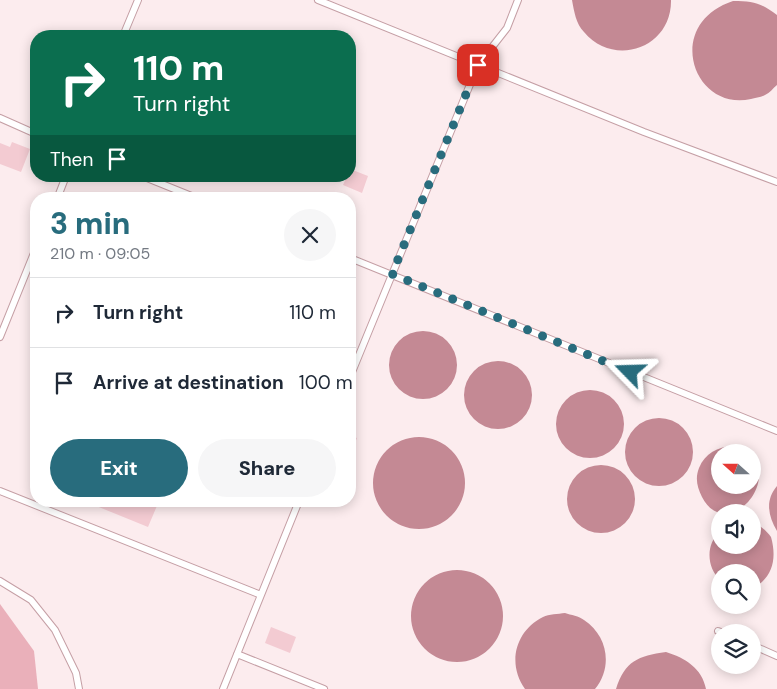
<!DOCTYPE html>
<html lang="en">
<head>
<meta charset="utf-8">
<style>
	:root { --surface:#fff; --page:#f6f6f7; --text:#1f2937; --muted:#747a83; --line:#e0e1e3; --accent:#286c7d }
	body { margin:0; font-family:"DM Sans",sans-serif; background:var(--page); color:var(--text); height:100vh; display:flex; flex-direction:column; font-size:19px; white-space:nowrap }
	* { box-sizing:border-box; margin:0 }
	p { font-size:16px; color:var(--muted) }
	.icon { flex:none; width:28px; height:28px; fill:none; stroke:currentColor; stroke-width:2; stroke-linecap:round; stroke-linejoin:round }
	.map { position:relative; flex:1; overflow:hidden }
	.details { position:absolute; left:30px; top:192px; width:326px; height:315px; display:flex; flex-direction:column; background:var(--surface); border-radius:20px; box-shadow:0 2px 12px #0003 }
	.details>* { flex:none }
	.hud { position:absolute; left:30px; top:30px; width:326px; height:152px; border-radius:20px; box-shadow:0 2px 12px #0003; background:#0b6e4f; color:#fff; overflow:hidden }
	.needle { width:32px; rotate:291deg }
	.buttons { position:absolute; left:711px; top:444px; display:grid; gap:10px }
	.buttons a { display:grid; place-items:center; width:50px; height:50px; border-radius:50%; background:var(--surface); box-shadow:0 2px 12px #0003; font-size:25px }
	.pin { position:absolute; display:grid; place-items:center; width:42px; height:42px; color:#fff; margin:-21px; border-radius:10px; box-shadow:0 2px 8px #0006 }
	.me { position:absolute; width:55px; margin:-28px; rotate:292deg; stroke-linejoin:round; filter:drop-shadow(0 0 4px #0008) }
	.turn { display:flex; align-items:center; gap:18px; height:105px; padding:0 20px; font-size:22px }
	.turn .icon { width:65px; height:65px; stroke-width:2.5 }
	.turn b { display:block; font-size:35px; line-height:42px }
	.then { display:flex; align-items:center; height:48px; padding:0 20px; background:#0003; gap:10px; font-size:19px }
	.round { display:grid; place-items:center; flex:none; width:52px; height:52px; border-radius:26px; background:var(--page) }
	.summary { display:flex; align-items:center; justify-content:space-between; height:85px; padding:0 20px }
	h1 { font-size:30px; font-weight:800; line-height:38px; color:var(--accent) }
	.primary-button { display:flex; gap:10px; margin-top:auto; padding:10px 20px }
	.primary-button a { flex:1; height:58px; border-radius:30px; background:var(--accent); color:#fff; font-size:20px; font-weight:800; line-height:58px; text-align:center }
	.primary-button a+a { background:var(--page); color:var(--text) }
	ul { padding:0; list-style:none }
	li { display:flex; align-items:center; gap:15px; height:70px; padding:0 20px; border-top:1px solid var(--line) }
	li div { flex:1 }
	li b { display:block; font-size:19px }
	li em { font-style:normal }
	.map>svg:first-child { display:block }
</style>
</head>
<body>
<div class="map">
<svg width="777" height="689" viewBox="0 0 777 689">
	<rect width="100%" height="100%" fill="#fcecee"/>
	<!-- green -->
	<path fill="#eab0ba" d="M0 604 34 651 38 689H0Z"/>
	<!-- water -->
	<path fill="#c48994" d="M572 0H671C672 48 614 68 584 32 576 24 574 11 572 0Z
		M733 1C753 1 761 3 777 15V85C773 88 770 93 765 95 761 97 755 98 751 99 693 112 663 24 733 1Z
		M389 365a34 34 0 1 1 68 0a34 34 0 1 1-68 0Z
		M464 395a34 34 0 1 1 68 0a34 34 0 1 1-68 0Z
		M556 424a34 34 0 1 1 68 0a34 34 0 1 1-68 0Z
		M625 452a34 34 0 1 1 68 0a34 34 0 1 1-68 0Z
		M373 483a46 46 0 1 1 92 0a46 46 0 1 1-92 0Z
		M732 446 744 449 749 452H720V485H752L753 455C777 490 724 540 702 497 697 487 695 478 699 468 705 453 718 447 732 446Z
		M567 499a34 34 0 1 1 68 0a34 34 0 1 1-68 0Z
		M777 486V531C768 516 765 500 777 486Z
		M753 523C760 525 767 531 771 537 777 558 773 578 753 588L752 572H720V580C706 566 706 544 720 531V545H752Z
		M411 616a46 46 0 1 1 92 0a46 46 0 1 1-92 0Z
		M565 613C571 615 579 616 584 620 608 636 613 667 595 689H525C507 664 515 631 543 617 549 614 558 614 565 613Z
		M666 652C685 658 702 668 706 689H616C625 661 638 656 666 652Z"/>
	<!-- building -->
	<path fill="#f3cbd2" d="M12 142 30 149 21 172 0 164V143L10 147Z
		M350 169 368 176 362 193 343 185 347 176H350Z
		M350 435 357 438 350 455Z
		M84 501H159L148 527Z
		M271 627 296 637 290 653 265 643Z"/>
	<g fill="none" stroke-linecap="round" stroke-linejoin="round">
		<defs>
			<path id="service" d="M318 0 644 132 777 182
				M123 36 138 0
				M0 118 36 134
				M142 176 199 199
				M57 199 66 176
				M350 258 777 431
				M0 337 36 248
				M350 377 478 65 507 28 518 0
				M0 491 261 595
				M0 581 31 600 55 630 76 673 79 689
				M718 631 721 632
				M752 645 777 656
				M237 654 324 689
				M223 689 299 501"/>
		</defs>
		<!-- service casing -->
		<use href="#service" stroke="#c59fa5" stroke-width="8"/>
		<!-- service -->
		<use href="#service" stroke="#fff" stroke-width="6"/>
	</g>
	<g fill="none" stroke-linecap="round" stroke-linejoin="round">
		<!-- route -->
		<path stroke="#286c7d" stroke-width="9" stroke-dasharray="0 16.2" d="M478 65 392 274 630 372"/>
	</g>
</svg>
<div class="buttons">
<a><svg class="needle" viewBox="-14 -14 28 28"><path d="M0-13l5 13h-10z" fill="#e53935"/><path d="M0 13l5-13h-10z" fill="#747a83"/></svg></a>
<a><svg class="icon" aria-label="sound" viewBox="0 0 24 24"><path d="M4 9h4l5-4v14l-5-4H4zM17 9q2 3 0 6"/></svg></a>
<a><svg class="icon" aria-label="search" viewBox="0 0 24 24"><circle cx="10" cy="10" r="6"/><path d="M15 15l6 6"/></svg></a>
<a><svg class="icon" aria-label="layers" viewBox="0 0 24 24"><path d="M12 4l9 5-9 5-9-5zM3 14l9 5 9-5"/></svg></a>
</div>
<div class="pin" style="left:478px;top:65px;background:#d93025"><svg class="icon" aria-label="arrive" viewBox="0 0 24 24"><path d="M6 21V4h12l-3 4 3 4H6"/></svg></div>
<svg class="me" style="left:630px;top:372px" viewBox="-20 -20 40 40"><path d="M0-17L14 15 0 8-14 15z" fill="#286c7d" stroke="#fff" stroke-width="4"/></svg>
<div class="hud">
<div class="turn"><svg class="icon" aria-label="right" viewBox="0 0 24 24"><path d="M7 20v-9h11M14 6l5 5-5 5"/></svg><div><b>110 m</b>Turn right</div></div>
<div class="then">Then<svg class="icon" aria-label="arrive" viewBox="0 0 24 24"><path d="M6 21V4h12l-3 4 3 4H6"/></svg></div>
</div>
<section class="details">
<div class="summary"><div><h1>3 min</h1><p>210 m · 09:05</p></div><a class="round"><svg class="icon" aria-label="close" viewBox="0 0 24 24"><path d="M6 6l12 12M18 6L6 18"/></svg></a></div>
<ul>
<li><svg class="icon" aria-label="right" viewBox="0 0 24 24"><path d="M7 20v-9h11M14 6l5 5-5 5"/></svg><div><b>Turn right</b></div><em>110 m</em></li>
<li><svg class="icon" aria-label="arrive" viewBox="0 0 24 24"><path d="M6 21V4h12l-3 4 3 4H6"/></svg><div><b>Arrive at destination</b></div><em>100 m</em></li>
</ul>
<div class="primary-button"><a>Exit</a><a>Share</a></div>
</section>
</div>
</body>
</html>
